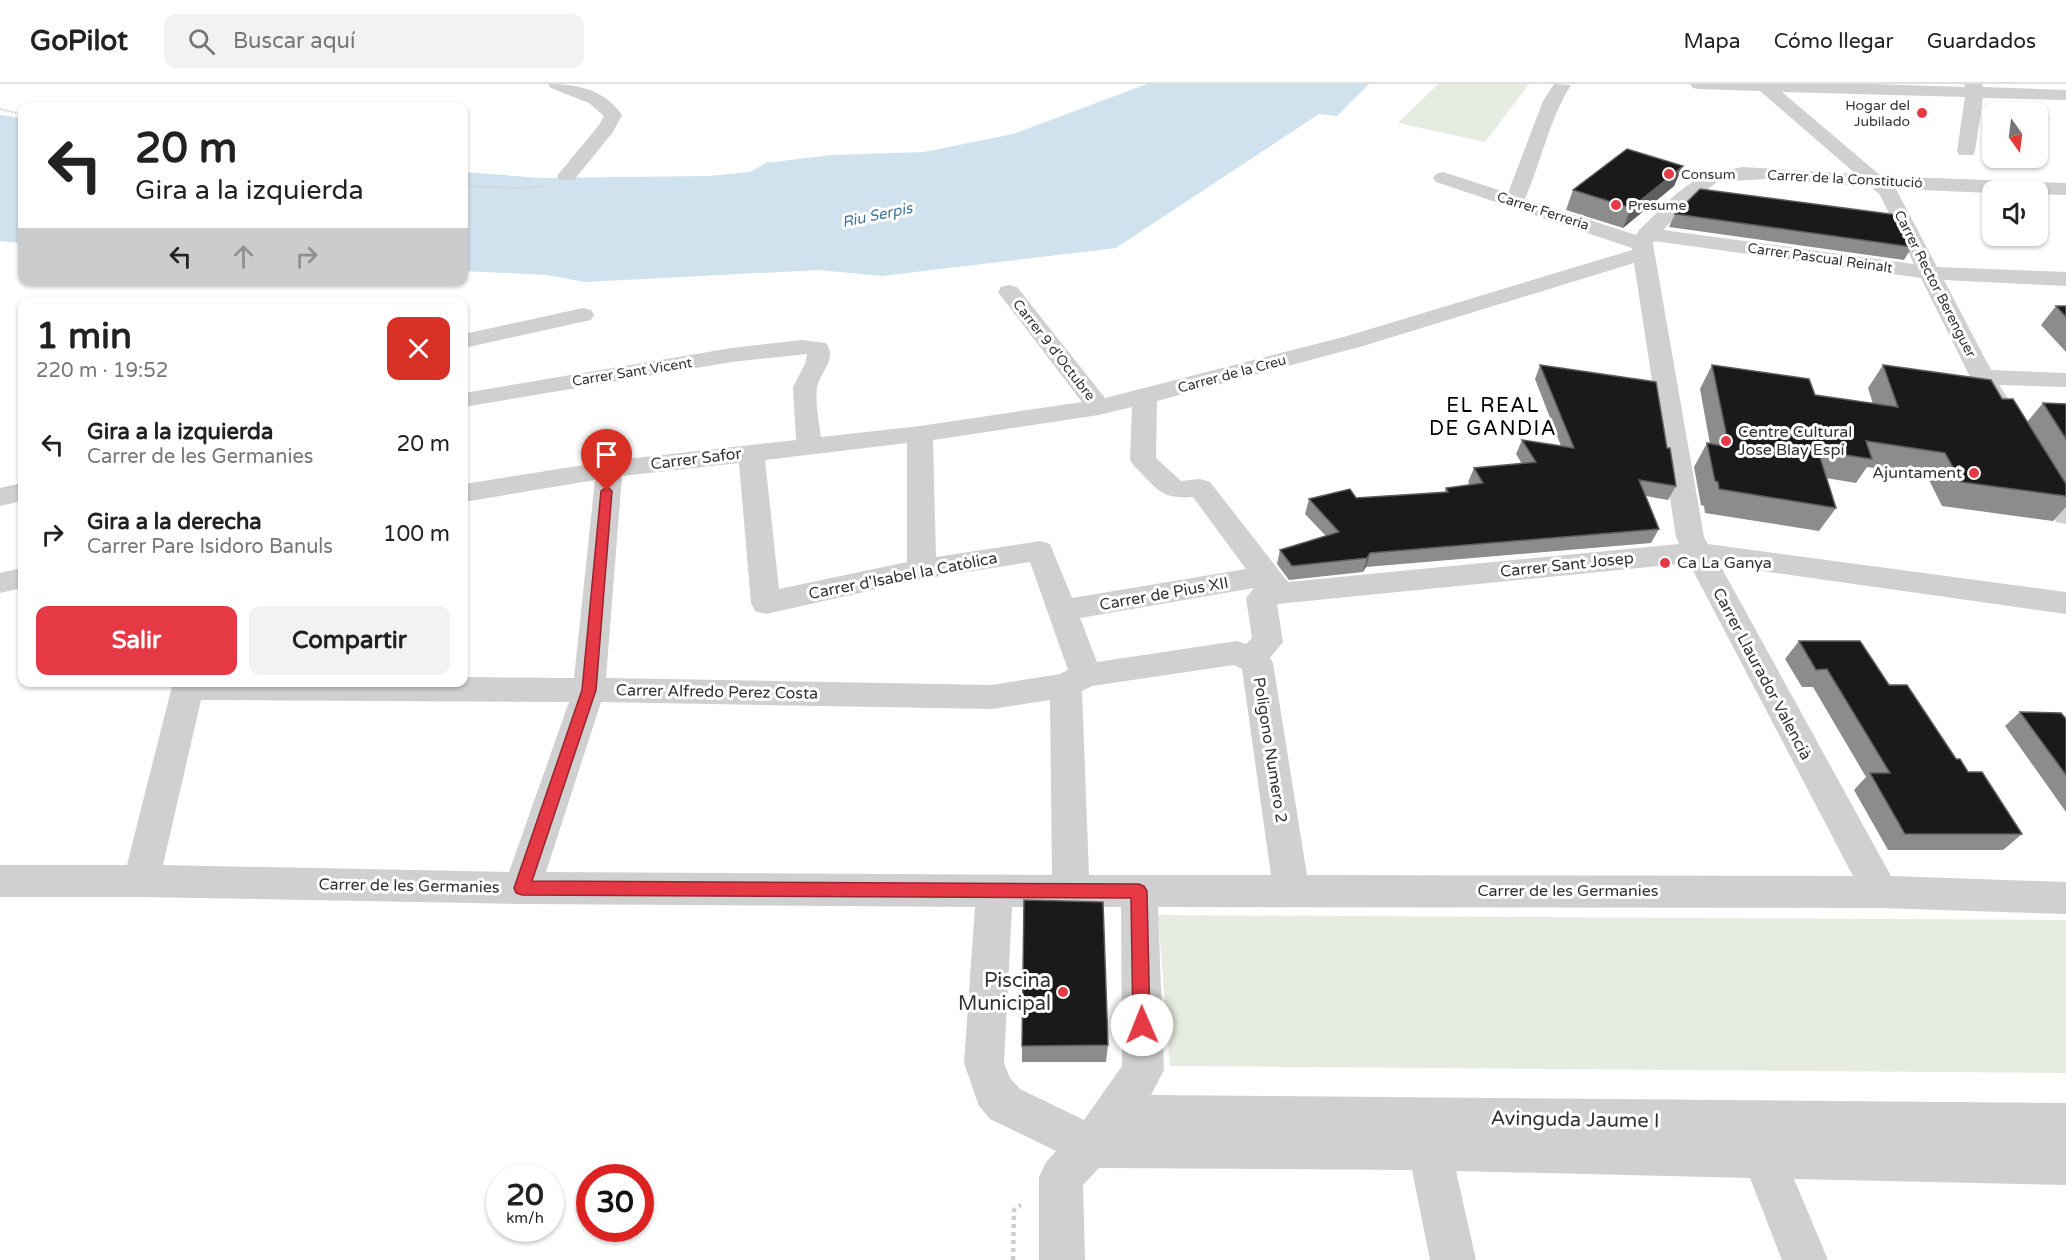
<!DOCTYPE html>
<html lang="es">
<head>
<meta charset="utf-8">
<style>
	:root { --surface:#fff; --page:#f2f2f2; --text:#222; --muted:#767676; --line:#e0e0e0; --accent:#e63946 }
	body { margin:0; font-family:"Varela Round",sans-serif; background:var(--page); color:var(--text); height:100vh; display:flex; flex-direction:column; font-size:22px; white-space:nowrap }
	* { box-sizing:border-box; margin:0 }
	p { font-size:20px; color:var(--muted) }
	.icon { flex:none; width:33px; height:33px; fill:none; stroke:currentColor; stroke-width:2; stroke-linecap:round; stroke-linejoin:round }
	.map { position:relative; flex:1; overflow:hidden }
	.sheet { position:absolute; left:18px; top:213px; width:450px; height:390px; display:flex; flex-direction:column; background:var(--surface); border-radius:12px; box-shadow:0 2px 4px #0004 }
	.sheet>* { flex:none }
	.hud { position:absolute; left:18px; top:18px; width:450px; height:183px; border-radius:12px; box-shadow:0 2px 4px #0004; background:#fff; color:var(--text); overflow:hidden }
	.needle { width:39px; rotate:166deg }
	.tools { position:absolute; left:1982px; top:18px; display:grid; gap:12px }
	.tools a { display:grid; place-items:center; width:66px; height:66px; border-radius:12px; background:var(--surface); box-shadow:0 2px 4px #0004; font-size:30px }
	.speed { position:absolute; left:486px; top:1080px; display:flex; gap:12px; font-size:30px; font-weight:700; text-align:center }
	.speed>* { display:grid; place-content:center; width:78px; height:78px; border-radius:50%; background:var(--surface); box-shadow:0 2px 4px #0004; line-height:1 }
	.speed small { font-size:15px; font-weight:400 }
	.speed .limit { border:9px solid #d22; background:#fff; color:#111 }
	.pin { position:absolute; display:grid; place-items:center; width:51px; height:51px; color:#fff; margin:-62px -26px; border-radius:50% 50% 50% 0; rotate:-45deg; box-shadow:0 0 6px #0007 }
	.pin .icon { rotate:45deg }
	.me { position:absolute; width:66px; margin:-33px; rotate:359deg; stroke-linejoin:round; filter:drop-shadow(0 0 4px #0008) }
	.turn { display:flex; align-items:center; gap:21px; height:126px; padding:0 18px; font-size:27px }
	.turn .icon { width:78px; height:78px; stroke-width:2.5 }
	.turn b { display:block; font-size:42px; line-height:51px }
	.lanes { display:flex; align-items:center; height:57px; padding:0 18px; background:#0003; justify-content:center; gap:30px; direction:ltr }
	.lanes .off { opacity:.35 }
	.round { display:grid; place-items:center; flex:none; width:63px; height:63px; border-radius:12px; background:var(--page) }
	.summary { display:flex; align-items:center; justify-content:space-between; height:102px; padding:0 18px }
	h1 { font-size:36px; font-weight:700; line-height:45px }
	.action { display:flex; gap:12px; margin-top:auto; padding:12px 18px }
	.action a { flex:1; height:69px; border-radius:12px; background:var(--accent); color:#fff; font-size:24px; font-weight:700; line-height:69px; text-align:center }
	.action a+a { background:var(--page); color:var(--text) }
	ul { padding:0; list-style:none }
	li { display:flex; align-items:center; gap:18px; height:90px; padding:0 18px }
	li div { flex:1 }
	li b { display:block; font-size:22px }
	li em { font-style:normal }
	header { display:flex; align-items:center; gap:36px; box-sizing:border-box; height:84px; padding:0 30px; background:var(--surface); border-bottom:2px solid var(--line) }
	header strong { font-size:28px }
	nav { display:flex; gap:33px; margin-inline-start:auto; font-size:21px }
	.search { width:420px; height:54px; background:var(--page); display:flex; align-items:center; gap:15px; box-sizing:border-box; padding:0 21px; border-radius:12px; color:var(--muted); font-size:22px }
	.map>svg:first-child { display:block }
</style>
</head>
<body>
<header>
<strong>GoPilot</strong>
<div class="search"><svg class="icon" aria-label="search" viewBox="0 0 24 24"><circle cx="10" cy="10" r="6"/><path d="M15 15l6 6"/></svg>Buscar aquí</div>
<nav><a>Mapa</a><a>Cómo llegar</a><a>Guardados</a></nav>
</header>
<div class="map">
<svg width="2066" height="1176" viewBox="0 0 2066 1176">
	<rect width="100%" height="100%" fill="#fff"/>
	<!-- green -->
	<path fill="#e6ecdf" d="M1438 0H1529L1485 58 1398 39Z
		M1158 831 2066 836V989L1170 982Z"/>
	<!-- water -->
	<path fill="#cfe2ee" d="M1147 0H1369L1337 32 1319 30 1116 164 882 192 819 186 585 198 547 191 464 187V88L541 94 709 92 750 88 766 79 831 71 924 68 1013 50Z
		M0 31 22 34V159L0 157Z"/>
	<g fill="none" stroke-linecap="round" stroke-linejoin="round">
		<!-- path-far1 -->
		<path stroke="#cdcdcd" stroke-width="2" stroke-dasharray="1.5 1.5" stroke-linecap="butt" d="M0 25 22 30
			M464 102 516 104 544 102"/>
		<!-- path -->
		<path stroke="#cdcdcd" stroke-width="4.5" stroke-dasharray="4 4" stroke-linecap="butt" d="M1013 1176 1014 1126 1021 1121"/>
		<!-- street -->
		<path fill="#d0d0d0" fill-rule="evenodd" d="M548 0C577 0 604 5 622 31L613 48 574 96H560L557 92 599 41 604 32 589 19 551 4Z
			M1554 0 1571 1C1550 34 1541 78 1525 115L1636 151 1639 146 1676 110 1703 90 1743 83 1856 90 1760 7 1699 5 1693 4 1690 0H1874L1965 3 1964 0H1982L1983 3 2066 6V16L1983 14 1975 67 1973 71H1959L1957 67 1965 13 1782 8 1881 92 2066 99V111L2037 110V106H1992V109L1896 105 1937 183 2066 188V202L1944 196 1991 286 2066 289V303L1999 301 2020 333 2016 338 2007 341 1998 338 1994 333 1970 293 1921 194 1654 157 1653 160 1704 453 1708 460 2066 508V530L1720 481 1891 792 2066 798V830L1880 824 1158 823 1164 986 1151 1011 2066 1019V1101L1794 1095 1828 1176H1782L1750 1094 1456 1087 1476 1176H1430L1412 1086 1099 1084 1083 1101 1085 1176H1039V1093L1046 1078 1056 1067 990 1035 979 1022 964 979 975 823 522 820 141 813H0V781H127L173 598H464V593L574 594 595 396 464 418V400L609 377 796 356 793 303 805 280 807 270 732 278 464 323V309L732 264 802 256 826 259C838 276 820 287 817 304 815 320 819 337 821 353L920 342 1082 318 998 208 1001 203 1009 201 1017 203 1105 314 1347 252 1632 166V164L1436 98 1433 94 1436 90 1443 88 1508 109 1543 17ZM1766 95 1871 103 1880 111 1914 180 1663 146 1691 118 1717 98ZM1634 179 1676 453 1679 460 1288 498 1210 398 1200 395 1181 397 1156 374 1157 317 1363 262ZM1132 323 1130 376 1134 382C1156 403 1160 416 1193 413L1246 485 1072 514 1050 460 1040 457 936 473 933 356 1099 331ZM907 359V478L779 505 765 376ZM739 379 751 519 755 527 766 530 922 495 1030 478 1068 586 1060 590 992 601 606 594 622 392ZM1689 479 1853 792 1307 791 1273 579 1270 574 1283 558 1277 520ZM1254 504 1246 514 1252 554 1246 560 1237 557 1097 578 1080 534ZM1234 581 1242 585 1271 791H1089L1082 607 1092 602ZM201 616 569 618 509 788 163 781ZM1050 616 1052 791 546 788 601 618 992 625ZM1012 823H1121L1122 982 1084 1036 1020 1005 1010 994 1004 979Z
			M583 224 591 226 594 231 591 236 464 264V250Z
			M2040 379 2049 382 2066 409V440L2056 438 2027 388 2031 382Z
			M22 399V417L0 422V404Z
			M22 484V504L0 509V489Z"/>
	</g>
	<!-- wall -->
	<path fill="#8c8c8c" d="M1683 82 1674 102 1623 144 1566 126 1573 106Z
		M1675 130 1912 163 1904 176 1669 143Z
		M2056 222H2066V268L2041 241Z
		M1540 281 1667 364 1676 402 1668 416 1646 412 1659 445 1651 459 1366 483 1363 488 1289 496 1277 480 1280 466 1326 452 1305 430 1309 415 1356 414 1445 408 1446 404 1470 401 1468 398 1474 384 1522 380 1516 370 1522 356 1561 362 1535 295Z
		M1712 281 1815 311 1873 320 1868 304 1883 281 2002 315 2027 338 2043 319 2066 320V423L2053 437 1942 422 1927 392 1867 383 1856 399 1826 394 1836 424 1819 447 1705 429 1704 422 1701 421 1694 383 1707 359 1710 360 1700 305Z
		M1799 557 1889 601 2022 750 2003 766H1888L1854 706 1866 693 1813 603H1802L1785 575Z
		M2020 628 2066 635V728L2005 642Z
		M1108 961 1106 978H1022V962Z"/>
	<!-- shaded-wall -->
	<path fill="#5f5f5f" d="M1683 82 1674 102 1623 144 1631 124Z
		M1370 469 1366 483 1363 488 1367 474Z"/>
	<!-- building -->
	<path fill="#1a1a1a" stroke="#5f5f5f" stroke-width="1.5" d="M1627 65 1683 82 1631 124 1573 106Z
		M1700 105 1897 131 1912 163 1675 130Z
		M2056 222H2066V233Z
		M1540 281 1656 298 1667 364H1670L1676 402 1639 396 1659 445 1370 469 1367 474 1292 482 1280 466 1339 448 1309 415 1350 405 1356 414 1448 408 1446 404 1483 399 1474 384 1536 378 1522 356 1574 364Z
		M1712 281 1809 295 1815 311 1898 323 1883 281 1991 296 2002 315H2013L2066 400V412L1961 398 1945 369 1866 357 1872 375 1818 367 1836 424 1719 405 1718 398 1715 397 1707 359 1729 363Z
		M2043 319 2066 320V355Z
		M1799 557H1860L1889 601H1907L1956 675H1960L1968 688H1982L2022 750H1905L1870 689H1890L1827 585 1816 586Z
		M2020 628 2061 629 2066 635V691Z
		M1024 816 1103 818 1108 961 1022 962Z"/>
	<!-- route -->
	<path fill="#e63946" stroke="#96252e" stroke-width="1.5" d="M607 403 612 407 596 606 532 797 1139 800 1144 802 1147 807 1150 941 1148 947 1142 949 1136 947 1133 941 1131 814 522 811 516 809 514 804 582 606 601 407Z"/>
	<!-- markers -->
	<g fill="#e63946" stroke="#fff" stroke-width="2">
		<circle cx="1922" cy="29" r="6"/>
		<circle cx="1669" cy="90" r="6"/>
		<circle cx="1616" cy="121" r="6"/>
		<circle cx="1726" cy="357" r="6"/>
		<circle cx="1974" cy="389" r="6"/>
		<circle cx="1665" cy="479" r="6"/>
		<circle cx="1063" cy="908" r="6"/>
	</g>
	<g text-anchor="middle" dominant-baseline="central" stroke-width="6" stroke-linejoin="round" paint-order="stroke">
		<!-- far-poi labels -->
		<g font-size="14" fill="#333" stroke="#fff" text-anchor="start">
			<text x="1910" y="21" text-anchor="end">Hogar del<tspan x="1910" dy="16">Jubilado</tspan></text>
			<text x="1681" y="90">Consum</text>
			<text x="1628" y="121">Presume</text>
		</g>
		<!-- far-street labels -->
		<g font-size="14" fill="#333" stroke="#fff">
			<text transform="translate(1845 95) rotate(3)">Carrer de la Constitució</text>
			<text transform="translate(1543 127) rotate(18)">Carrer Ferreria</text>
			<text transform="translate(1820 174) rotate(8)">Carrer Pascual Reinalt</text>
			<text transform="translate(1935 200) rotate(63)">Carrer Rector Berenguer</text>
			<text transform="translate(1054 266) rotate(52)">Carrer 9 d'Octubre</text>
			<text transform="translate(632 288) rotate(-9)">Carrer Sant Vicent</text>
			<text transform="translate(1232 290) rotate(-15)">Carrer de la Creu</text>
		</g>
		<!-- far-water labels -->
		<g font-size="15" font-style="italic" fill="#3f7597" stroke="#fff">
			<text transform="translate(877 131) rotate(-12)">Riu Serpis</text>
		</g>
		<!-- poi labels -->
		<g font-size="16" fill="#333" stroke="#fff" text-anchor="start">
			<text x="1738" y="348">Centre Cultural<tspan x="1738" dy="18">Jose Blay Espí</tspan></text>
			<text x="1962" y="389" text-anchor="end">Ajuntament</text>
			<text x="1677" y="479">Ca La Ganya</text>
		</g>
		<!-- street labels -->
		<g font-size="16" fill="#333" stroke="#fff">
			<text transform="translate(696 375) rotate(-7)">Carrer Safor</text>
			<text transform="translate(1567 481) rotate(-6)">Carrer Sant Josep</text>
			<text transform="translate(903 492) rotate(-11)">Carrer d'Isabel la Catòlica</text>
			<text transform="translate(1164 510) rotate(-10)">Carrer de Pius XII</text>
			<text transform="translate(1762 590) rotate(62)">Carrer Llaurador Valencià</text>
			<text transform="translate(717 608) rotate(1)">Carrer Alfredo Perez Costa</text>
			<text transform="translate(1270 666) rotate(81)">Poligono Numero 2</text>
			<text transform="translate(409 802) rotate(1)">Carrer de les Germanies</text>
			<text x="1568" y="807">Carrer de les Germanies</text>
		</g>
		<!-- quarter labels -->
		<g font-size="20" letter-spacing="1.5" fill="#000" stroke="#fff">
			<text x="1493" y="322">EL REAL<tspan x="1493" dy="23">DE GANDIA</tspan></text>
		</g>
		<!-- near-poi labels -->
		<g font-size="20" fill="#333" stroke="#fff" text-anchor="end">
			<text x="1051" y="897">Piscina<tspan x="1051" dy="23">Municipal</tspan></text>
		</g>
		<!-- near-street labels -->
		<g font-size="20" fill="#333" stroke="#fff">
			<text transform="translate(1575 1036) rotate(1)">Avinguda Jaume I</text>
		</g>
	</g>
</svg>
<div class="tools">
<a><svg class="needle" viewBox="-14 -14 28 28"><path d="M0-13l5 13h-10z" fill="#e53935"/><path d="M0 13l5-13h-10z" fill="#767676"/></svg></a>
<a><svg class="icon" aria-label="sound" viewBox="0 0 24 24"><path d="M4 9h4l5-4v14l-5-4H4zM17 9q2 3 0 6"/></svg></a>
</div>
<div class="speed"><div>20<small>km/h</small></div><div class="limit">30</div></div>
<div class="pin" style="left:607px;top:407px;background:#d93025"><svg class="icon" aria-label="arrive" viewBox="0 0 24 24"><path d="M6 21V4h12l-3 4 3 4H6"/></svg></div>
<svg class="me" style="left:1142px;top:941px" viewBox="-20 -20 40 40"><circle r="19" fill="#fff"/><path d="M0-13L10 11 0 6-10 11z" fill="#e63946"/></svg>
<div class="hud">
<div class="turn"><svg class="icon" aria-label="left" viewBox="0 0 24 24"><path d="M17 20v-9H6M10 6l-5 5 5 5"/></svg><div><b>20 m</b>Gira a la izquierda</div></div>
<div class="lanes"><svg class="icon" aria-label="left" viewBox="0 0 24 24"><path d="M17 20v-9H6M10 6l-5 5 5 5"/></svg><svg class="icon off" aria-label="ahead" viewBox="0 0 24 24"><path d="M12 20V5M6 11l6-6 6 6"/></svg><svg class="icon off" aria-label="right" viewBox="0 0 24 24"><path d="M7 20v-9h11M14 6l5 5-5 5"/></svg></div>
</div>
<section class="sheet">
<div class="summary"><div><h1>1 min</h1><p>220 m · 19:52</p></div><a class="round" style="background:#d93025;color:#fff"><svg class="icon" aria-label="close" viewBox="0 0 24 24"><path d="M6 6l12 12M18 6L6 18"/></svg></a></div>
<ul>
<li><svg class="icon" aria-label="left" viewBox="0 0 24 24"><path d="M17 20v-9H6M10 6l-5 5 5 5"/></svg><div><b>Gira a la izquierda</b><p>Carrer de les Germanies</p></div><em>20 m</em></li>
<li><svg class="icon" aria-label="right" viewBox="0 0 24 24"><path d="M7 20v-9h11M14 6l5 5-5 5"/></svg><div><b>Gira a la derecha</b><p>Carrer Pare Isidoro Banuls</p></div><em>100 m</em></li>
</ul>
<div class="action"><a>Salir</a><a>Compartir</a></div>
</section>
</div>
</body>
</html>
